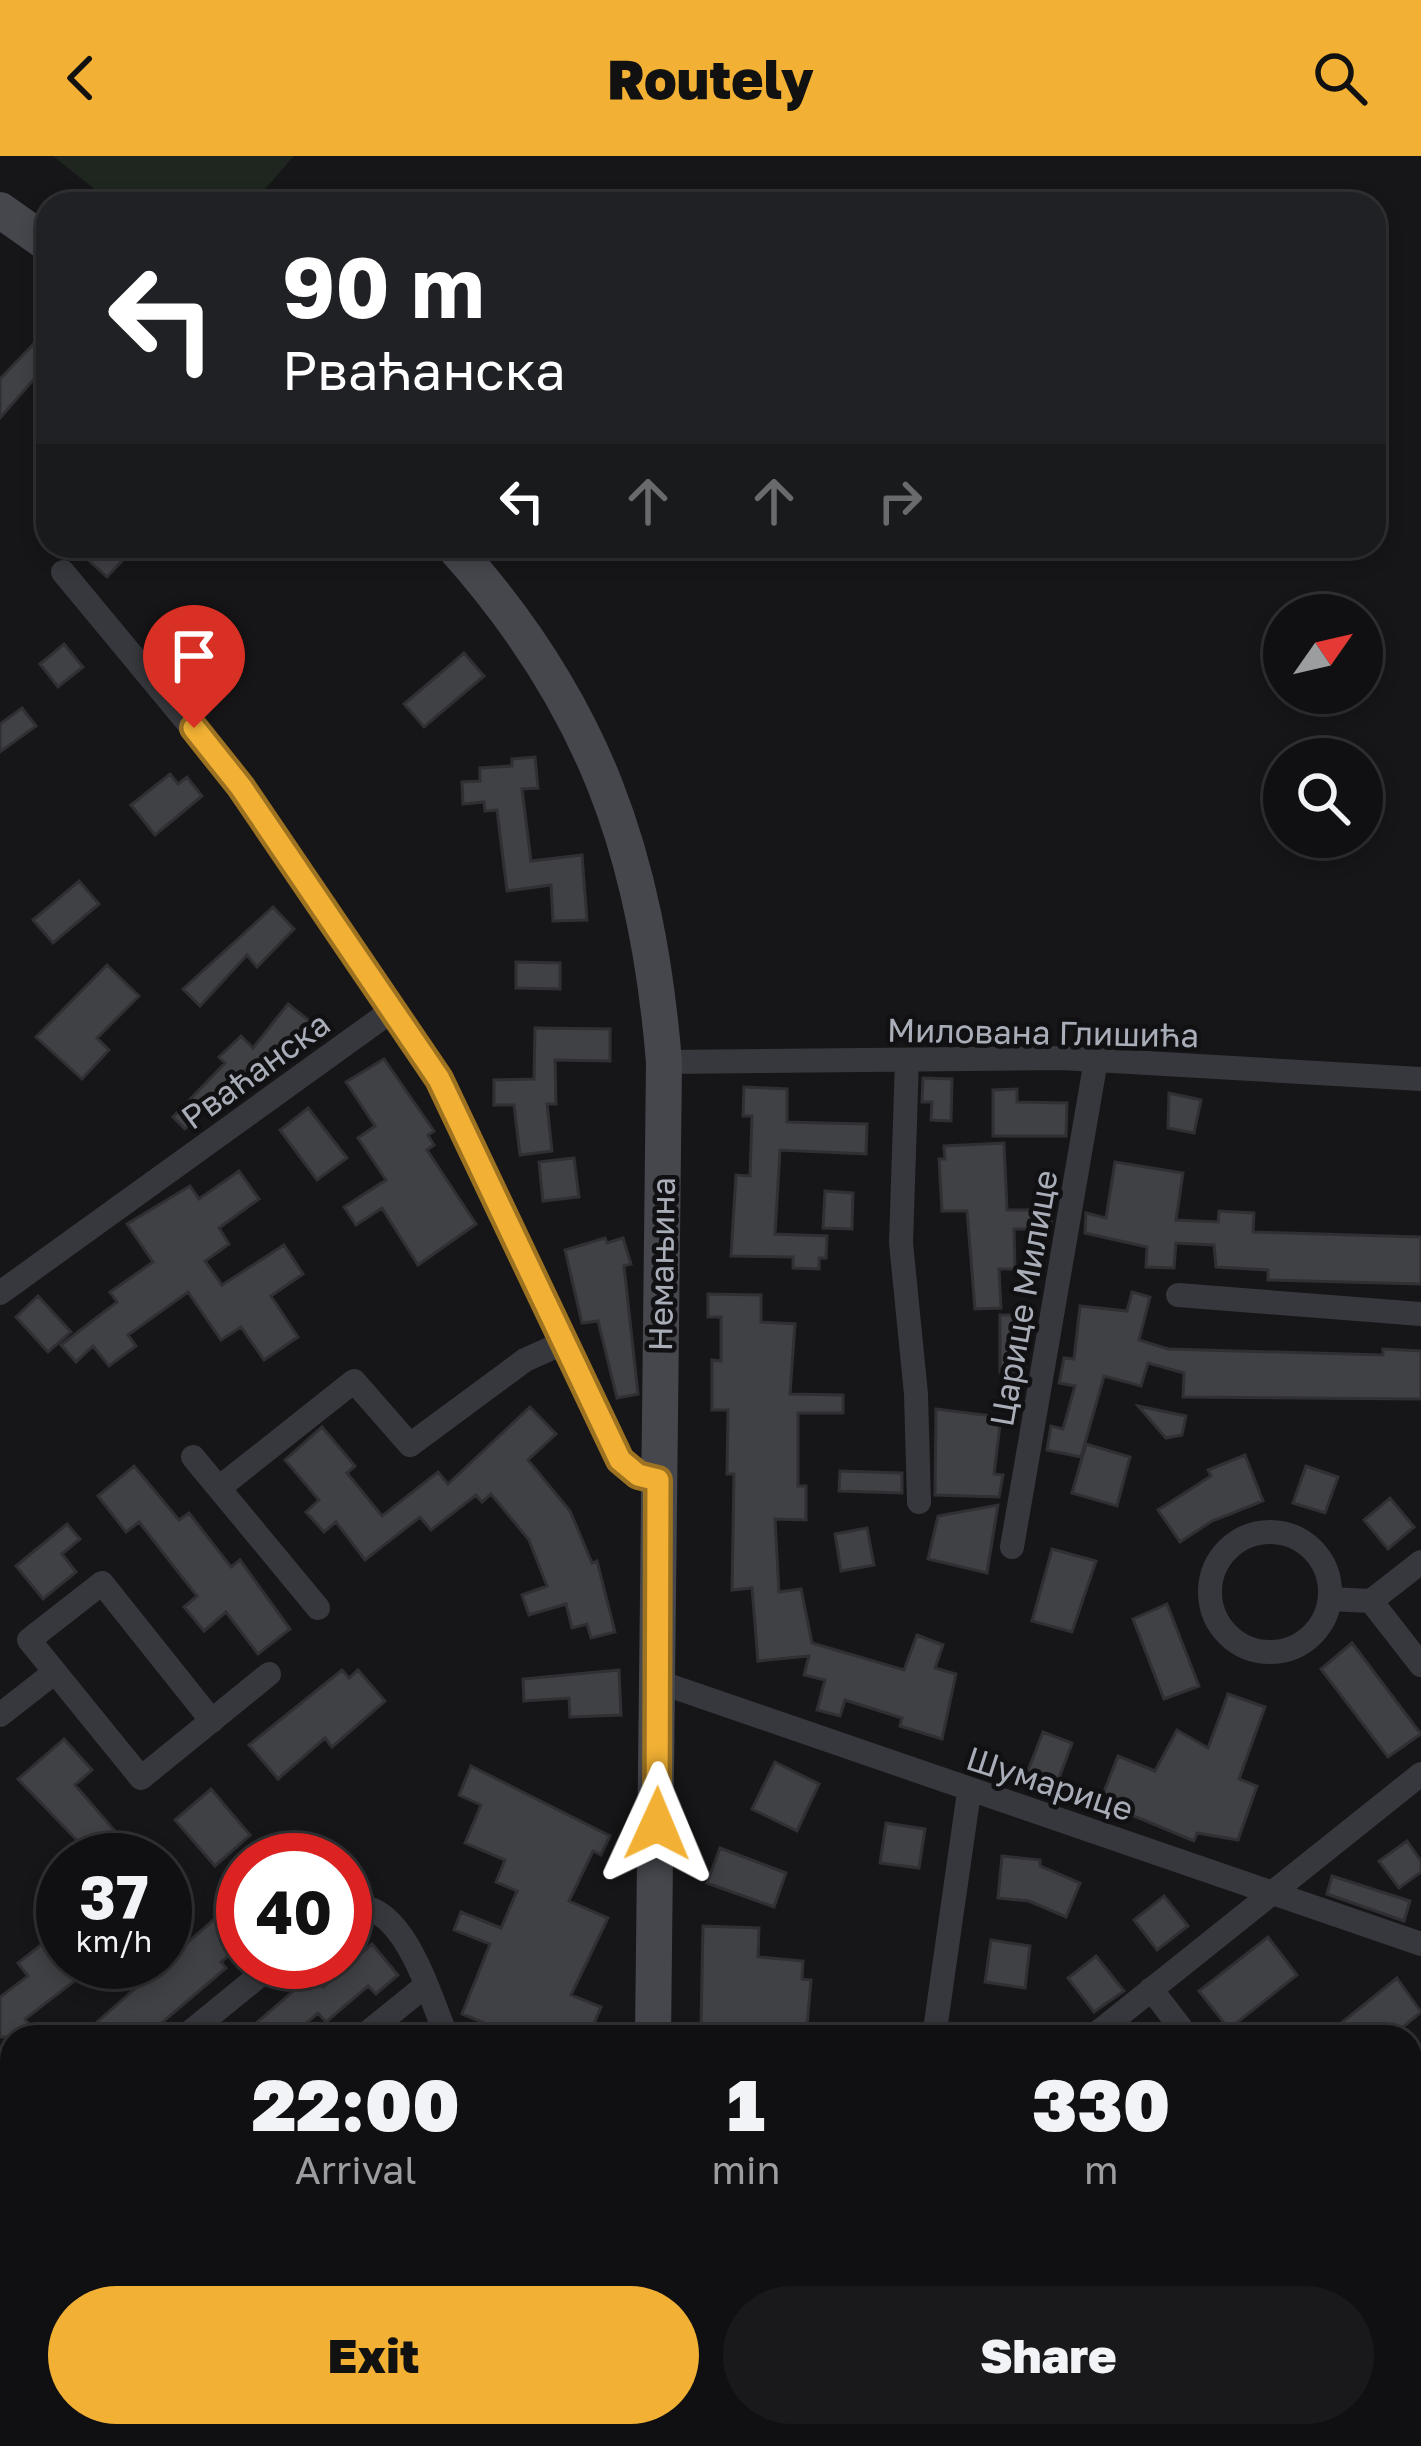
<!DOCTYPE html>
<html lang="en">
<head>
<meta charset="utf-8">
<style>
	:root { --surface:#101012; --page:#19191b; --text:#f1f3f6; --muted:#9c9d9f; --line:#303032; --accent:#f2b134 }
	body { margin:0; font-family:"Golos Text",sans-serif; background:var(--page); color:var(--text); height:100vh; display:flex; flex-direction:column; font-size:45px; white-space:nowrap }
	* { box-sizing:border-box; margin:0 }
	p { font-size:39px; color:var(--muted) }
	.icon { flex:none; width:66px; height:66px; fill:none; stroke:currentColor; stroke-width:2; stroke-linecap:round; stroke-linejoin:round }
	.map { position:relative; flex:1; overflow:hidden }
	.sheet { position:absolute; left:0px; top:1869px; width:1422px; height:423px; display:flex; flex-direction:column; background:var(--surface); border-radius:36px 36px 0 0; box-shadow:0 6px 18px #0003,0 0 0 3px var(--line) }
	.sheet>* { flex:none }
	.banner { position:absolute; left:36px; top:36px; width:1350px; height:366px; border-radius:36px; box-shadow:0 6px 18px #0003,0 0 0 3px var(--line); background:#202124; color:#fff; overflow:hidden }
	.needle { width:78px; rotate:56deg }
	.fabs { position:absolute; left:1263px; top:438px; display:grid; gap:24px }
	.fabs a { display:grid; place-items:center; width:120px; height:120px; border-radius:50%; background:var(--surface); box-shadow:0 6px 18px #0003,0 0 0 3px var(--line); font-size:60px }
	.speed { position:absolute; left:36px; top:1677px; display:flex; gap:24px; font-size:60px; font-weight:700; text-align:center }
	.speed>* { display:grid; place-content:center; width:156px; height:156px; border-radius:50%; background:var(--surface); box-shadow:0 6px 18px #0003,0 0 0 3px var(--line); line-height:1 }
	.speed small { font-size:30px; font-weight:400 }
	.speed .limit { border:18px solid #d22; background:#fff; color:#111 }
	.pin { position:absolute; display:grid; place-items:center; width:102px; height:102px; color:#fff; margin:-123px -51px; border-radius:50% 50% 50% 0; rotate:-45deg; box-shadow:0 0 12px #0007 }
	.pin .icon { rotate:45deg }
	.me { position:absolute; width:132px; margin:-66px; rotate:1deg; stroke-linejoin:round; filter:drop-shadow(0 0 9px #0008) }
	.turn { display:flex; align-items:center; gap:42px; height:252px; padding:0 48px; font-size:54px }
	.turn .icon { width:156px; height:156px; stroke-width:2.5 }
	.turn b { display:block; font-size:84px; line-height:102px }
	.lanes { display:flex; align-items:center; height:114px; padding:0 48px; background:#0003; justify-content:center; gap:60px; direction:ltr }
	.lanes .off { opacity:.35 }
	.eta { display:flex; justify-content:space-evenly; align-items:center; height:204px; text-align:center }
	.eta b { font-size:72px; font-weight:800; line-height:84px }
	.primary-button { display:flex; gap:24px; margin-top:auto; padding:24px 48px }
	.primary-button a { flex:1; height:138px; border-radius:72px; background:var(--accent); color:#111; font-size:48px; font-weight:800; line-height:138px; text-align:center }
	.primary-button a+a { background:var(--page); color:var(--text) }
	header { display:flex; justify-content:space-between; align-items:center; height:156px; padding:0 48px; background:var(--accent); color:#111; font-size:54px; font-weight:800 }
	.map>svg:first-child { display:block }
</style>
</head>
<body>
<header><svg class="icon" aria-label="back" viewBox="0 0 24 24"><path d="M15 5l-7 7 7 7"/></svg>Routely<svg class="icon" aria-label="search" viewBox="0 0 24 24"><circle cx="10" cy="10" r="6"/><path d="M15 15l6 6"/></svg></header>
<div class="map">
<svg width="1421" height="2290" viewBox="0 0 1421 2290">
	<rect width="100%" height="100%" fill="#161618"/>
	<!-- green -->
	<path fill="#1e261f" d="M53 0H294L252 48H113Z"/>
	<!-- building -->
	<path fill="#404145" stroke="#303034" stroke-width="3" d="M48 173V207L0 262V223Z
		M95 390H136L107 421 85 401Z
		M64 488 83 511 58 531 40 508Z
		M464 497 484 520 424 571 404 548Z
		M22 552 36 570 0 596V568Z
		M535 601 538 632 522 633 531 705 582 699 587 764 553 765 551 729 507 735 497 654 485 655 484 646 463 648 462 626 480 625V612L512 610V603Z
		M170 618 178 628 187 621 202 640 155 679 131 649Z
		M79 725 99 748 53 787 33 764Z
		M273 751 294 773 257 811 247 799 200 850 183 833Z
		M516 806 560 807V833L516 832Z
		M107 809 139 840 97 882 109 894 82 923 36 881Z
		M288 848 312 867 256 919 249 911 222 937 229 943 212 961 205 954 185 973 173 961 225 907 219 901 241 880 253 892Z
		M535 872 610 873V905L555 904 556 948H547L552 995 520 999 514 949H494V924L534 923Z
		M384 903 434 975 428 979 434 989 427 994 476 1068 418 1109 382 1052 356 1069 344 1051 386 1024 358 982 375 970 346 926Z
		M923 922 952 923 951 965 931 964 932 946H922Z
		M744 931 787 933V966L867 968 866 998 780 994 775 1078 827 1080 826 1102H819V1113L793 1112V1101L731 1100 736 1019 750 1020 752 960H743Z
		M1017 933V946L1067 947 1066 980H993V934Z
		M1169 937 1201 944 1194 977 1168 972Z
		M308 952 347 1002 317 1024 280 974Z
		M1004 987 1007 1054H1053L1050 1073H1014L1015 1113H999L1001 1152 975 1153 967 1055H942L939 1003H945L944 990Z
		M574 1002 579 1041 543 1045 539 1006Z
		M1115 1006 1183 1017 1176 1064 1218 1066 1219 1055 1254 1057 1253 1076 1421 1081V1128L1268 1124V1114L1216 1111 1214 1089 1176 1087 1174 1112 1146 1111 1147 1091 1085 1077 1086 1057 1106 1062Z
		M239 1015 259 1043 219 1072 229 1088 205 1105 222 1129 284 1089 303 1118 271 1140 298 1181 264 1204 241 1171 221 1184 188 1136 128 1179 136 1190 109 1210 93 1190 76 1206 61 1189 117 1146 110 1136 153 1106 127 1068 190 1030 199 1043Z
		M825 1035 853 1037 852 1073 823 1072Z
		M605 1082 607 1087 623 1082 631 1108 624 1110 638 1238 617 1242 598 1165 582 1167 565 1094Z
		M1132 1136 1150 1141 1139 1184 1168 1193 1383 1199V1193L1421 1195V1243L1183 1241 1184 1217 1148 1207 1141 1230 1104 1220 1081 1301 1047 1294 1051 1270 1063 1273 1075 1230 1059 1227 1064 1202 1074 1203 1080 1150 1127 1155Z
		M708 1138 761 1139V1166L795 1168 790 1238 843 1239V1257H798V1330H806V1364L775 1363 779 1436 801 1433 812 1487 904 1514 917 1479 943 1489 935 1512 956 1518 942 1583 900 1570 902 1562 845 1544 840 1560 817 1554 825 1524 804 1519 809 1500 758 1505 752 1432 732 1434 734 1318H727L728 1254H712V1204L721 1205V1161H708Z
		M38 1140 71 1176 48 1196 16 1161Z
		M1000 1159H1029L1025 1216H1000Z
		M1138 1250 1186 1260 1182 1279 1166 1282Z
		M530 1251 556 1278 528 1304 570 1355 592 1407 597 1405 615 1476 591 1482 587 1468 572 1472 566 1448 529 1459 522 1439 547 1430 529 1384 491 1338 482 1346 476 1339 431 1374 420 1361 365 1404 336 1366 324 1376 306 1356 319 1344 285 1304 322 1271 355 1310 347 1317 382 1360 438 1316 448 1328Z
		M936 1253 1001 1261 994 1318 1003 1319 999 1341 935 1339Z
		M1086 1288 1130 1301 1117 1350 1072 1337Z
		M1245 1299 1263 1345 1212 1365 1180 1386 1158 1354 1211 1320 1208 1314Z
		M134 1310 179 1364 189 1357 231 1411 240 1404 290 1473 258 1498 226 1456 204 1475 184 1451 197 1440 139 1366 126 1376 98 1340Z
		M1306 1310 1338 1321 1325 1357 1293 1347Z
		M840 1315 902 1317V1337L839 1335Z
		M1390 1342 1414 1371 1388 1393 1364 1364Z
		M998 1349 987 1417 928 1403 938 1360Z
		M67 1368 80 1383 62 1398 76 1416 43 1443 16 1410Z
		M867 1372 874 1409 841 1415 835 1378Z
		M1052 1393 1096 1405 1072 1476 1032 1465Z
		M1167 1448 1199 1530 1164 1543 1133 1463Z
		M1352 1487 1421 1578 1388 1601 1321 1513Z
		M342 1514 349 1522 358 1514 385 1545 332 1591 325 1582 278 1623 249 1589Z
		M619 1514 621 1559 570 1561 569 1542 524 1545 523 1523Z
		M1228 1538 1265 1551 1239 1623 1257 1630 1238 1684 1197 1677 1194 1685 1100 1646 1118 1600 1155 1615 1177 1574 1208 1592Z
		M1043 1576 1072 1587 1055 1633 1025 1622Z
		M64 1583 92 1614 75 1629 121 1682 96 1704 18 1623Z
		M775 1606 819 1628 797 1675 752 1653Z
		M471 1610 610 1680 601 1699 593 1695 569 1745 608 1762 571 1839 601 1851 588 1881H519L462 1858 490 1788 454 1774 461 1756 501 1772 517 1735 496 1726 505 1704 465 1687 481 1649 459 1639Z
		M211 1633 250 1679 215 1710 175 1664Z
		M886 1667 925 1673 919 1712 880 1707Z
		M1407 1685 1421 1705V1716L1399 1732 1379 1705Z
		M720 1692 786 1717 774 1751 707 1727Z
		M1002 1700 1040 1704V1710L1080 1727 1066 1761 1029 1745 998 1742Z
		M1332 1720 1410 1745 1404 1765 1327 1738Z
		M243 1738V1787L221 1806 226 1812 145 1881H80Z
		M1164 1740 1188 1770 1157 1794 1134 1764Z
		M703 1770 759 1772 758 1801 803 1805 802 1823 811 1824 806 1881 701 1869Z
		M51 1781 63 1806H71L81 1820 25 1863 38 1881H0V1841L28 1820 18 1807Z
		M1268 1781 1297 1819 1229 1873 1199 1835Z
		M991 1784 1030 1790 1025 1832 985 1826Z
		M372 1788 398 1819 376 1838 368 1830 326 1866 318 1857 290 1881H240L312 1819 323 1831Z
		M1096 1800 1124 1835 1094 1856 1068 1822Z
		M1397 1822 1421 1856 1391 1881H1324Z"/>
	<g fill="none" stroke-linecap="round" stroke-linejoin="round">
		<!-- street -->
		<path stroke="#37383d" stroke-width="24" d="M63 416 241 631 439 923 620 1303 638 1319 658 1324
			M907 904 901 1087 916 1238 919 1346
			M664 906 1061 902 1421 923
			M0 1137 394 853
			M1178 1139 1421 1158
			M193 1301 318 1452
			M219 1332 354 1225 410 1289 525 1204 563 1187
			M1210 1436a60 60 0 1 1 120 0a60 60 0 1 1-120 0Z
			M1012 1391 1096 904
			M1330 1443 1371 1445 1421 1509
			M1371 1445 1421 1406
			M659 1526 1421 1788
			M0 1559 55 1516
			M212 1565 102 1427 29 1484 141 1622 269 1518
			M345 1753C402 1734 430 1843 447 1881
			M1151 1833 1188 1881
			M184 1881 276 1806
			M362 1881 425 1830
			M934 1881 969 1636
			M1092 1881 1421 1618
			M1410 1957 1421 1948
			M0 2031 12 2022
			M0 2049 12 2064
			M1410 2165 1421 2156
			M0 2175 12 2166
			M159 2290 171 2280
			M488 2290 501 2280
			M766 2290 798 2280
			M1260 2290 1271 2280"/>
		<!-- secondary -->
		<path stroke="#45474d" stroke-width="36" d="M0 54 48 88
			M453 390C594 547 647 699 664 906L653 1881
			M649 2290V2280"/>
	</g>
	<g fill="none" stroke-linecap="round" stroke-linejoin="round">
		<defs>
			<path id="route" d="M194 572 241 631 439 923 620 1304 638 1319 658 1324 657 1668"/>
		</defs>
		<!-- route casing -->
		<use href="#route" stroke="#9d7322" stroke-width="30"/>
		<!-- route -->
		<use href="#route" stroke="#f2b134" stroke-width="21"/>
	</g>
	<g text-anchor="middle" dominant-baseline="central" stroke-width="9" stroke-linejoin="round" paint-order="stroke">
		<!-- street labels -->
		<g font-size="33" fill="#a8adb8" stroke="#111113">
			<text transform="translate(1043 876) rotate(1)">Милована Глишића</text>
			<text transform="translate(255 914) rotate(-36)">Рваћанска</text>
			<text transform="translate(661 1108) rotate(-89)">Немањина</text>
			<text transform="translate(1023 1142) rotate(-80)">Царице Милице</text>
			<text transform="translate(1050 1627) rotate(18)">Шумарице</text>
		</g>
	</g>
</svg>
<div class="fabs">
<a><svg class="needle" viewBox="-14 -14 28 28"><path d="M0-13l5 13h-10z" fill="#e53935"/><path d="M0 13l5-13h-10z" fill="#9c9d9f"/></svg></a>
<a><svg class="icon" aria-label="search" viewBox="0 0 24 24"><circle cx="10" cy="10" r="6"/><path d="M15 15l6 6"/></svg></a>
</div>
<div class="speed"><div>37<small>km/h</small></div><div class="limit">40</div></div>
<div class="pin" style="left:194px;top:572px;background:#d93025"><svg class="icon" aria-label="arrive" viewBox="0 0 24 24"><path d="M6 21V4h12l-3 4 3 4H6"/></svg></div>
<svg class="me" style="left:657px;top:1668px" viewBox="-20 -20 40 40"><path d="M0-17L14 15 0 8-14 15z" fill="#f2b134" stroke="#fff" stroke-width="4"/></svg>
<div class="banner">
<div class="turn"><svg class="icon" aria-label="left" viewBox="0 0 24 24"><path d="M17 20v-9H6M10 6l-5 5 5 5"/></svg><div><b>90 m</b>Рваћанска</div></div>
<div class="lanes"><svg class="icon" aria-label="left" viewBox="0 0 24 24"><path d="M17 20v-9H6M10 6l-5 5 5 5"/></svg><svg class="icon off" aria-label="ahead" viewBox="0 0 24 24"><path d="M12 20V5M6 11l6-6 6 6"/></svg><svg class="icon off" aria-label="ahead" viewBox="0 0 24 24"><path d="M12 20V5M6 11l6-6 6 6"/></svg><svg class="icon off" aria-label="right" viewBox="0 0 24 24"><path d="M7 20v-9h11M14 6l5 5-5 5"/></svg></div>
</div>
<section class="sheet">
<div class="eta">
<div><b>22:00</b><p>Arrival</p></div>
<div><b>1</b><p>min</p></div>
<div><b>330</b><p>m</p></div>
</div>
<div class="primary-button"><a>Exit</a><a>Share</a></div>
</section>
</div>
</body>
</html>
